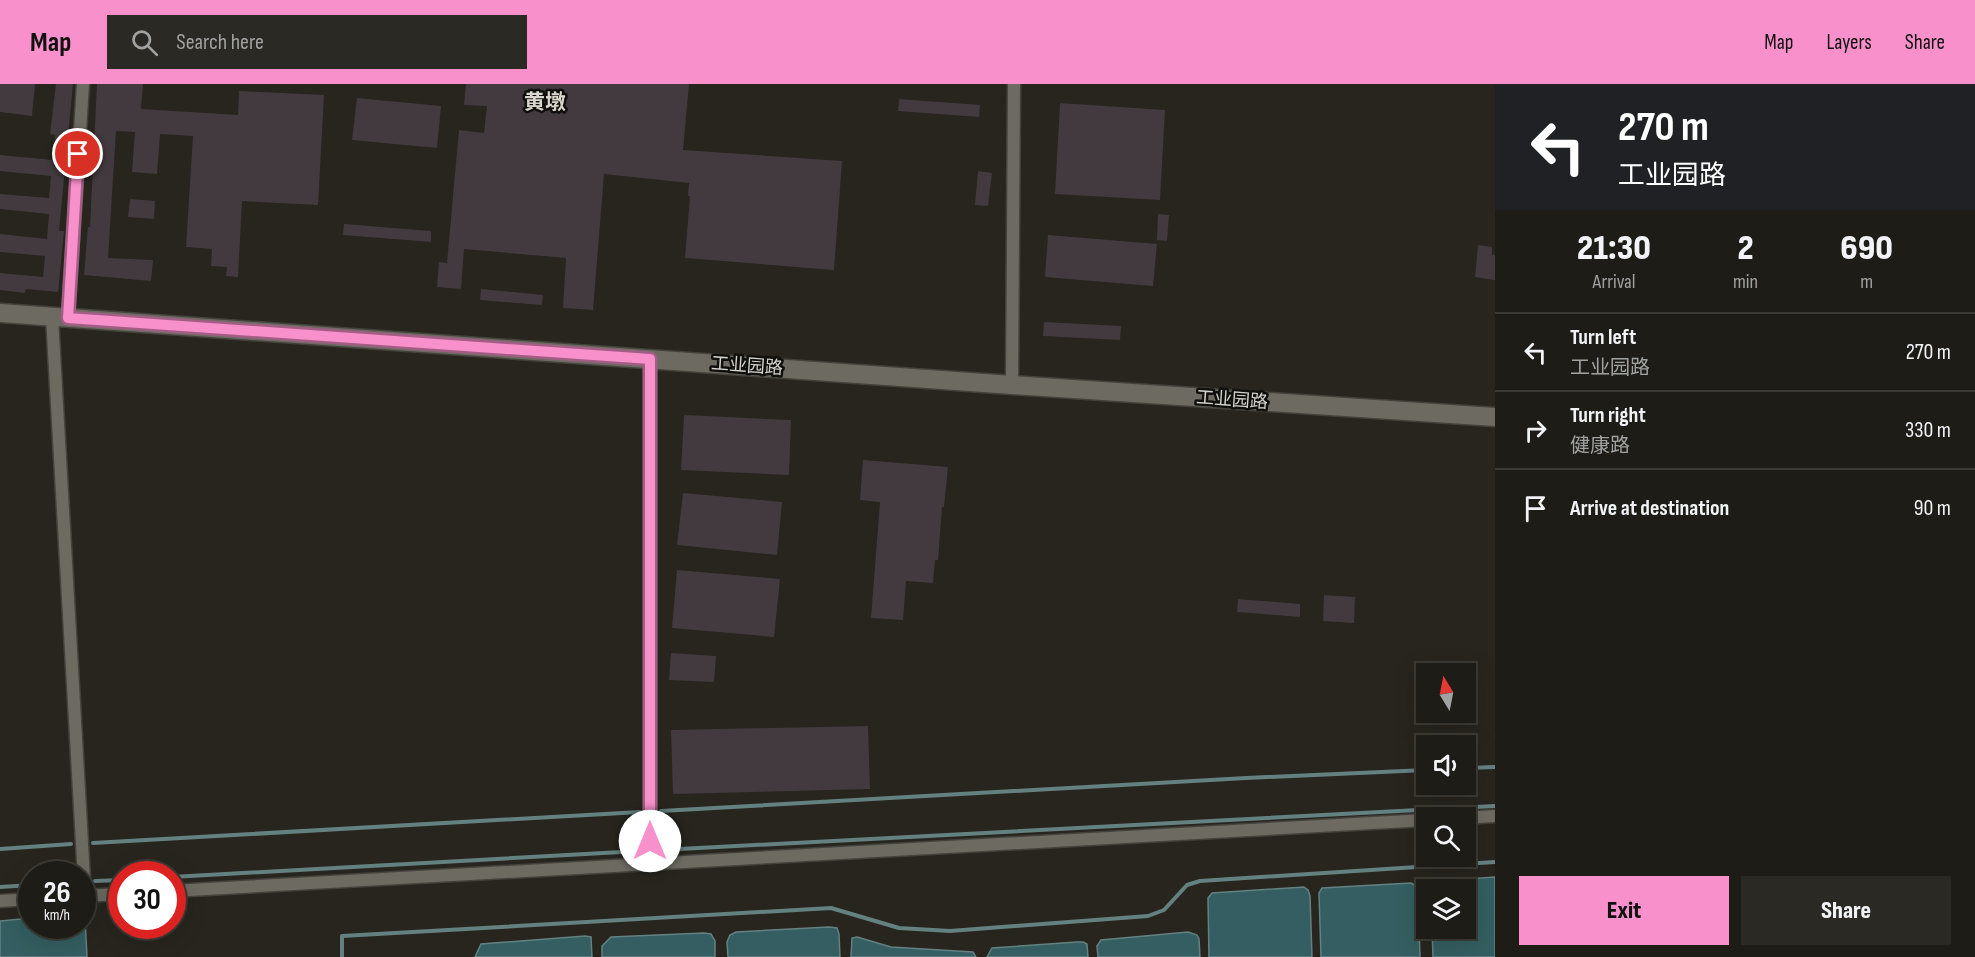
<!DOCTYPE html>
<html lang="en">
<head>
<meta charset="utf-8">
<style>
	:root { --surface:#1d1c16; --page:#2a2923; --text:#f1f3f6; --muted:#a0a1a1; --line:#3b3a35; --accent:#f890cb }
	body { margin:0; font-family:"Sofia Sans Condensed","Noto Sans SC",sans-serif; background:var(--page); color:var(--text); height:100vh; display:flex; flex-direction:column; font-size:22px; white-space:nowrap }
	* { box-sizing:border-box; margin:0 }
	p { font-size:20px; color:var(--muted) }
	.icon { flex:none; width:33px; height:33px; fill:none; stroke:currentColor; stroke-width:2; stroke-linecap:round; stroke-linejoin:round }
	.map { position:relative; flex:1; overflow:hidden }
	.drawer { display:flex; flex-direction:column; background:var(--surface); width:480px }
	.drawer>* { flex:none }
	.banner { background:#202124; color:#fff; overflow:hidden }
	.needle { width:39px; rotate:350deg }
	.fabs { position:absolute; left:1416px; top:579px; display:grid; gap:12px }
	.fabs a { display:grid; place-items:center; width:60px; height:60px; border-radius:0px; background:var(--surface); box-shadow:0 6px 24px #0002,0 0 0 2px var(--line); font-size:30px }
	.speed { position:absolute; left:18px; top:777px; display:flex; gap:12px; font-size:30px; font-weight:700; text-align:center }
	.speed>* { display:grid; place-content:center; width:78px; height:78px; border-radius:50%; background:var(--surface); box-shadow:0 6px 24px #0002,0 0 0 2px var(--line); line-height:1 }
	.speed small { font-size:15px; font-weight:400 }
	.speed .limit { border:9px solid #d22; background:#fff; color:#111 }
	.pin { position:absolute; display:grid; place-items:center; width:51px; height:51px; color:#fff; margin:-26px; border:3px solid #fff; border-radius:50%; box-shadow:0 2px 6px #0007 }
	.me { position:absolute; width:66px; margin:-33px; rotate:0deg; stroke-linejoin:round; filter:drop-shadow(0 0 4px #0008) }
	.turn { display:flex; align-items:center; gap:21px; height:126px; padding:0 24px; font-size:27px }
	.turn .icon { width:78px; height:78px; stroke-width:2.5 }
	.turn b { display:block; font-size:42px; line-height:51px }
	.eta { display:flex; justify-content:space-evenly; align-items:center; height:102px; text-align:center }
	.eta b { font-size:36px; font-weight:800; line-height:42px }
	.cta { display:flex; gap:12px; margin-top:auto; padding:12px 24px }
	.cta a { flex:1; height:69px; border-radius:0px; background:var(--accent); color:#111; font-size:24px; font-weight:800; line-height:69px; text-align:center }
	.cta a+a { background:var(--page); color:var(--text) }
	ul { padding:0; list-style:none }
	li { display:flex; align-items:center; gap:18px; height:78px; padding:0 24px; border-top:2px solid var(--line) }
	li div { flex:1 }
	li b { display:block; font-size:22px }
	li em { font-style:normal }
	header { display:flex; align-items:center; gap:36px; box-sizing:border-box; height:84px; padding:0 30px; background:var(--accent); color:#111 }
	header strong { font-size:28px }
	nav { display:flex; gap:33px; margin-inline-start:auto; font-size:21px }
	.search { width:420px; height:54px; background:var(--page); display:flex; align-items:center; gap:15px; box-sizing:border-box; padding:0 21px; border-radius:0px; color:var(--muted); font-size:22px }
	main { display:flex; flex:1; min-height:0 }
	.map>svg:first-child { display:block }
</style>
</head>
<body>
<header>
<strong>Map</strong>
<div class="search"><svg class="icon" aria-label="search" viewBox="0 0 24 24"><circle cx="10" cy="10" r="6"/><path d="M15 15l6 6"/></svg>Search here</div>
<nav><a>Map</a><a>Layers</a><a>Share</a></nav>
</header>
<main>
<div class="map">
<svg width="1495" height="873" viewBox="0 0 1495 873">
	<rect width="100%" height="100%" fill="#27251e"/>
	<!-- water -->
	<path fill="#345e61" stroke="#648181" stroke-width="1.5" d="M1495 793V873H1433L1432 845 1466 844V806L1432 805 1440 797Z
		M1411 799 1416 802 1418 809 1420 873H1321L1319 809 1322 804Z
		M1304 803 1308 806 1310 812 1312 873H1209L1208 814 1212 809Z
		M83 833 85 834 87 873H0V837L31 834 32 842H82Z
		M829 843 837 844 839 850 840 873H728L727 858 730 851 736 848Z
		M1188 848 1197 851 1199 855 1200 873H1098L1097 862 1101 856Z
		M704 849 711 850 715 857V873H602V862L611 853Z
		M585 852 591 853 592 873H475L481 860Z
		M857 853 891 863 973 868 976 873H851L852 854Z
		M1077 858H1083L1087 860 1088 873H987L992 864Z"/>
	<g fill="none" stroke-linecap="round" stroke-linejoin="round">
		<!-- stream -->
		<path stroke="#648181" stroke-width="4" d="M1466 684 1495 683
			M661 727 1246 694 1426 686
			M93 759 640 728
			M0 765 71 760
			M661 766 1495 722
			M172 793 640 767
			M95 797 122 796
			M0 803 32 801
			M342 873V852L831 824 899 844 950 847 1148 832 1164 826 1187 801 1200 797 1495 778"/>
	</g>
	<!-- building -->
	<path fill="#423a3f" d="M0 0H35L32 32 0 28Z
		M56 0H73L59 147H64L58 208 26 205 25 209 0 206V189L43 193 45 172 0 168V150L47 155 49 130 0 125V110L49 114 51 92 0 87V71L53 76 55 51 50 50Z
		M97 0H143L141 25 238 31 239 7 324 11 318 121 242 117 238 193 226 192 227 183 211 182 212 165 186 163 193 52 160 50 157 90 132 88 135 48 116 47 108 174 153 176 151 197 84 191 88 143H90Z
		M466 0H689L683 66 842 77 834 186 685 174 690 112H688L689 99 604 90 593 226 563 224 566 174 464 165 461 205 437 203 439 178 447 179 459 46 484 49 487 22 464 21Z
		M357 14 441 22 437 64 352 56Z
		M899 15 980 21 979 33 898 27Z
		M1060 19 1165 26 1160 116 1055 110Z
		M978 87 992 89 988 122 975 121Z
		M130 115 155 117 154 135 128 133Z
		M1158 130 1169 131 1167 157 1157 156Z
		M344 140 431 147V158L343 151Z
		M1048 151 1157 160 1153 202 1045 193Z
		M1478 161 1492 163V171H1495V196L1475 193Z
		M481 205 543 211 542 221 480 216Z
		M1044 238 1121 242 1120 256 1043 252Z
		M684 331 791 336 789 391 681 386Z
		M863 376 948 383 944 423H942L938 476H935L933 499 906 497 903 536 871 534 880 418 860 416Z
		M683 409 782 418 777 471 677 461Z
		M677 486 780 495 774 553 672 544Z
		M1324 511 1355 513 1354 539 1323 537Z
		M1238 515 1300 520V533L1237 528Z
		M671 569 716 572 714 598 669 596Z
		M868 642 870 705 673 710 671 646Z"/>
	<g fill="none" stroke-linecap="round" stroke-linejoin="round">
		<defs>
			<path id="street" d="M52 233 85 812
				M68 234 83 0
				M650 275V780
				M1012 301 1014 0
				M1464 734 1495 732
				M172 807 1426 736
				M82 812 122 810
				M0 817 32 815"/>
			<path id="secondary" d="M0 229 1012 301 1495 333"/>
		</defs>
		<!-- street casing -->
		<use href="#street" stroke="#43423b" stroke-width="15"/>
		<!-- secondary casing -->
		<use href="#secondary" stroke="#43423b" stroke-width="21"/>
		<!-- street -->
		<use href="#street" stroke="#6c6a61" stroke-width="12"/>
		<!-- secondary -->
		<use href="#secondary" stroke="#6c6a61" stroke-width="18"/>
	</g>
	<g fill="none" stroke-linecap="round" stroke-linejoin="round">
		<defs>
			<path id="route" d="M78 70 68 234 650 275V757"/>
		</defs>
		<!-- route casing -->
		<use href="#route" stroke="#a15e84" stroke-width="15"/>
		<!-- route -->
		<use href="#route" stroke="#f890cb" stroke-width="10"/>
	</g>
	<g text-anchor="middle" dominant-baseline="central" stroke-width="5" stroke-linejoin="round" paint-order="stroke">
		<!-- street labels -->
		<g font-size="18" fill="#d3d2cc" stroke="#0f0f0b">
			<text transform="translate(747 282) rotate(4)">工业园路</text>
			<text transform="translate(1232 316) rotate(4)">工业园路</text>
		</g>
		<!-- quarter labels -->
		<g font-size="21" font-weight="bold" fill="#d9d7cd" stroke="#0f0f0b">
			<text x="545" y="18">黄墩</text>
		</g>
	</g>
</svg>
<div class="fabs">
<a><svg class="needle" viewBox="-14 -14 28 28"><path d="M0-13l5 13h-10z" fill="#e53935"/><path d="M0 13l5-13h-10z" fill="#a0a1a1"/></svg></a>
<a><svg class="icon" aria-label="sound" viewBox="0 0 24 24"><path d="M4 9h4l5-4v14l-5-4H4zM17 9q2 3 0 6"/></svg></a>
<a><svg class="icon" aria-label="search" viewBox="0 0 24 24"><circle cx="10" cy="10" r="6"/><path d="M15 15l6 6"/></svg></a>
<a><svg class="icon" aria-label="layers" viewBox="0 0 24 24"><path d="M12 4l9 5-9 5-9-5zM3 14l9 5 9-5"/></svg></a>
</div>
<div class="speed"><div>26<small>km/h</small></div><div class="limit">30</div></div>
<div class="pin" style="left:78px;top:70px;background:#d93025"><svg class="icon" aria-label="arrive" viewBox="0 0 24 24"><path d="M6 21V4h12l-3 4 3 4H6"/></svg></div>
<svg class="me" style="left:650px;top:757px" viewBox="-20 -20 40 40"><circle r="19" fill="#fff"/><path d="M0-13L10 11 0 6-10 11z" fill="#f890cb"/></svg>
</div>
<section class="drawer">
<div class="banner">
<div class="turn"><svg class="icon" aria-label="left" viewBox="0 0 24 24"><path d="M17 20v-9H6M10 6l-5 5 5 5"/></svg><div><b>270 m</b>工业园路</div></div>
</div>
<div class="eta">
<div><b>21:30</b><p>Arrival</p></div>
<div><b>2</b><p>min</p></div>
<div><b>690</b><p>m</p></div>
</div>
<ul>
<li><svg class="icon" aria-label="left" viewBox="0 0 24 24"><path d="M17 20v-9H6M10 6l-5 5 5 5"/></svg><div><b>Turn left</b><p>工业园路</p></div><em>270 m</em></li>
<li><svg class="icon" aria-label="right" viewBox="0 0 24 24"><path d="M7 20v-9h11M14 6l5 5-5 5"/></svg><div><b>Turn right</b><p>健康路</p></div><em>330 m</em></li>
<li><svg class="icon" aria-label="arrive" viewBox="0 0 24 24"><path d="M6 21V4h12l-3 4 3 4H6"/></svg><div><b>Arrive at destination</b></div><em>90 m</em></li>
</ul>
<div class="cta"><a>Exit</a><a>Share</a></div>
</section>
</main>
</body>
</html>
